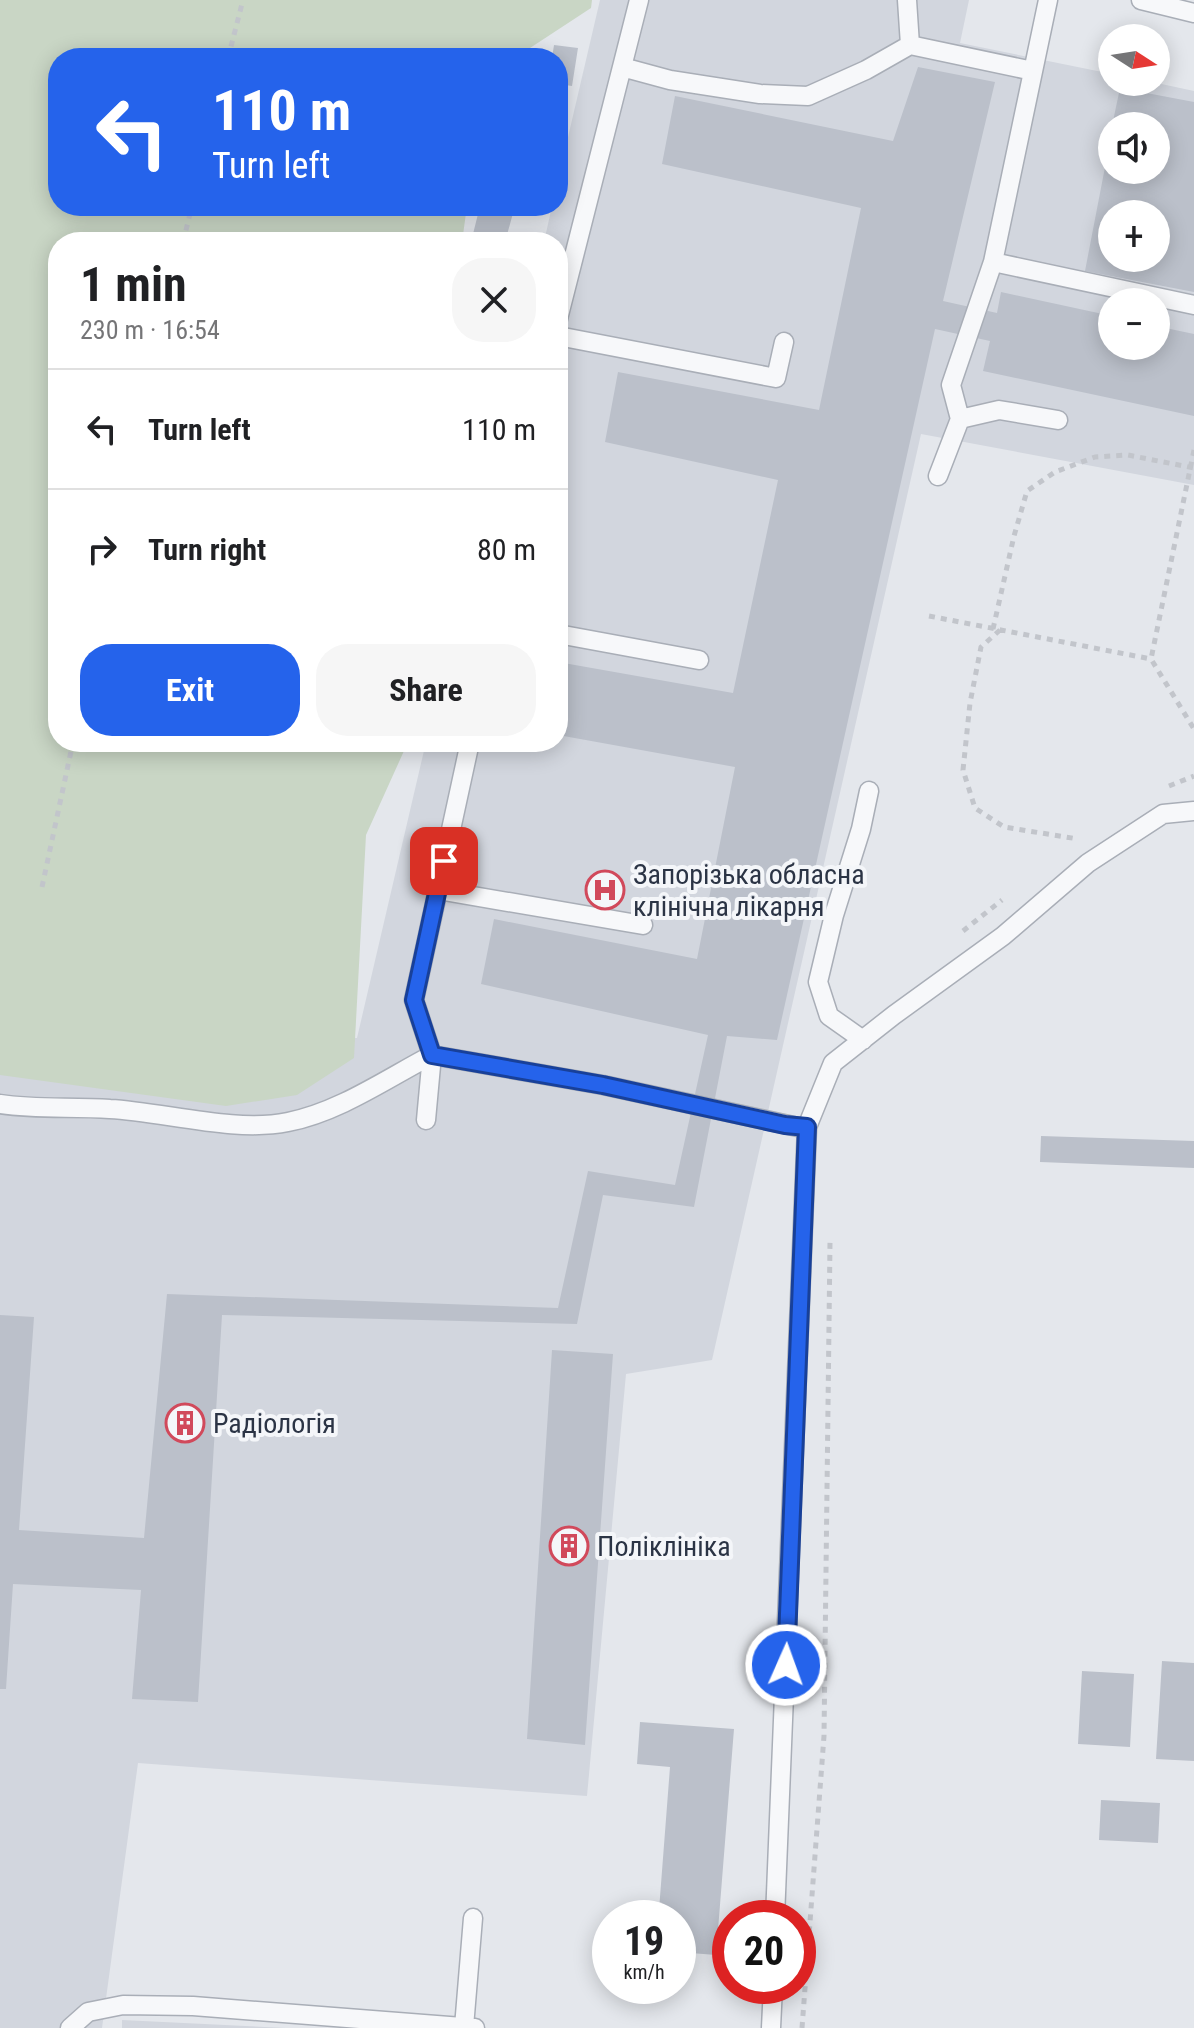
<!DOCTYPE html>
<html lang="en">
<head>
<meta charset="utf-8">
<style>
	:root { --surface:#fff; --page:#f6f6f6; --text:#202124; --muted:#757577; --line:#e0e0e0; --accent:#2563eb }
	body { margin:0; font-family:"Roboto Condensed",sans-serif; background:var(--page); color:var(--text); height:100vh; display:flex; flex-direction:column; font-size:30px; white-space:nowrap }
	* { box-sizing:border-box; margin:0 }
	p { font-size:26px; color:var(--muted) }
	.icon { flex:none; width:44px; height:44px; fill:none; stroke:currentColor; stroke-width:2; stroke-linecap:round; stroke-linejoin:round }
	.map { position:relative; flex:1; overflow:hidden }
	.side { position:absolute; left:48px; top:232px; width:520px; height:520px; display:flex; flex-direction:column; background:var(--surface); border-radius:32px; box-shadow:0 4px 20px #0003 }
	.side>* { flex:none }
	.hud { position:absolute; left:48px; top:48px; width:520px; height:168px; border-radius:32px; box-shadow:0 4px 20px #0003; background:#2563eb; color:#fff; overflow:hidden }
	.needle { width:52px; rotate:102deg }
	.tools { position:absolute; left:1098px; top:24px; display:grid; gap:16px }
	.tools a { display:grid; place-items:center; width:72px; height:72px; border-radius:50%; background:var(--surface); box-shadow:0 4px 20px #0003; font-size:40px }
	.speed { position:absolute; left:592px; top:1900px; display:flex; gap:16px; font-size:40px; font-weight:700; text-align:center }
	.speed>* { display:grid; place-content:center; width:104px; height:104px; border-radius:50%; background:var(--surface); box-shadow:0 4px 20px #0003; line-height:1 }
	.speed small { font-size:20px; font-weight:400 }
	.speed .limit { border:12px solid #d22; background:#fff; color:#111 }
	.pin { position:absolute; display:grid; place-items:center; width:68px; height:68px; color:#fff; margin:-34px; border-radius:16px; box-shadow:0 4px 12px #0006 }
	.me { position:absolute; width:88px; margin:-44px; rotate:2deg; stroke-linejoin:round; filter:drop-shadow(0 0 6px #0008) }
	.turn { display:flex; align-items:center; gap:28px; height:168px; padding:0 32px; font-size:36px }
	.turn .icon { width:104px; height:104px; stroke-width:2.5 }
	.turn b { display:block; font-size:56px; line-height:68px }
	.round { display:grid; place-items:center; flex:none; width:84px; height:84px; border-radius:32px; background:var(--page) }
	.head { display:flex; align-items:center; justify-content:space-between; height:136px; padding:0 32px }
	h1 { font-size:48px; font-weight:700; line-height:60px }
	.action { display:flex; gap:16px; margin-top:auto; padding:16px 32px }
	.action a { flex:1; height:92px; border-radius:32px; background:var(--accent); color:#fff; font-size:32px; font-weight:700; line-height:92px; text-align:center }
	.action a+a { background:var(--page); color:var(--text) }
	ul { padding:0; list-style:none }
	li { display:flex; align-items:center; gap:24px; height:120px; padding:0 32px; border-top:2px solid var(--line) }
	li div { flex:1 }
	li b { display:block; font-size:30px }
	li em { font-style:normal }
	.map>svg:first-child { display:block }
</style>
</head>
<body>
<div class="map">
<svg width="1194" height="2028" viewBox="0 0 1194 2028">
	<rect width="100%" height="100%" fill="#e4e7ec"/>
	<!-- built -->
	<path fill="#d2d6de" fill-rule="evenodd" d="M600 0H969L960 43 1112 74V82H1152L1194 91V485L921 434 712 1360 626 1374 587 1796 138 1763 102 2028H0V1044L357 1038 426 742H558V242H544L552 206H558V180ZM1112 126H1156V170H1112ZM1112 214H1156V258H1112ZM1112 302H1156V346H1112Z
		M122 2020 286 2028H122Z"/>
	<!-- green -->
	<path fill="#c9d6c5" d="M0 0H592L591 8 530 48 525 58H58V206H467L462 242H58V742H408L366 835 354 1058 297 1095 226 1106 0 1075Z"/>
	<!-- building -->
	<path fill="#bbc0ca" fill-rule="evenodd" d="M554 45 578 48 572 86 558 84V58H552Z
		M918 67 995 82 943 301 997 313 1001 292 1112 316V346H1156V326L1194 334V416L983 371 990 341 935 329 777 1040 727 1036 694 1207 603 1195 577 1324 222 1315 198 1702 132 1699 141 1590 13 1584 6 1689H0V1315L34 1317 19 1530 144 1538 167 1294 558 1308 588 1171 675 1185 708 1035 481 984 494 919 697 959 735 767 558 735V662L733 693 778 480 605 442 618 372 819 410 861 208 662 164 675 96 893 141Z
		M1120 88 1194 102V292L1085 271 1111 136 1112 170H1156V126H1112ZM1112 214H1156V258H1112Z
		M480 206H515L505 242H471Z
		M1041 1136 1194 1141V1168L1040 1162Z
		M552 1350 613 1354 585 1745 527 1739Z
		M1162 1661 1194 1663V1761L1156 1759Z
		M1082 1671 1134 1674 1130 1747 1078 1744Z
		M640 1722 734 1729 716 1955 678 1952V1918H631L632 1908 659 1910 670 1767 637 1764Z
		M1101 1800 1160 1803 1158 1843 1099 1840Z"/>
	<g fill="none" stroke-linecap="round" stroke-linejoin="round">
		<defs>
			<path id="lane" d="M907 0 910 45 1033 71
				M1048 0 993 262 1194 305
				M1141 0 1194 13
				M622 67 670 80 760 94 808 96 866 70 910 45
				M558 319 639 0
				M558 336 776 378 784 342
				M960 419 951 385 993 262
				M938 476 960 419 999 410 1058 420
				M558 634 699 660
				M470 742 414 1000 432 1055 603 1085 798 1127H807L833 1063 894 1015 1003 936 1088 863 1163 814 1194 811
				M438 890 643 925
				M863 1040 829 1016 818 982 834 915 861 829 869 791
				M0 1104C37 1110 73 1106 110 1109 164 1112 235 1133 288 1122 339 1112 386 1079 432 1055
				M426 1120 432 1055
				M775 1918 807 1127
				M464 2027 473 1918
				M70 2028 88 2012 123 2005 193 2006 475 2028
				M771 2028 773 1986"/>
		</defs>
		<!-- lane casing -->
		<use href="#lane" stroke="#a9aeb7" stroke-width="21"/>
		<!-- path -->
		<path stroke="#c2c5cb" stroke-width="5" stroke-dasharray="6 6" stroke-linecap="butt" d="M228 58 243 0
			M183 242 192 206
			M1194 450 1151 659 1194 729
			M929 616 1151 659
			M993 629 1014 536 1027 491 1055 472 1095 457 1128 455 1194 468
			M1000 630 981 647 970 703 963 770 975 808 1004 827 1078 839
			M1169 786 1194 776
			M42 887 73 742
			M963 931 1002 900
			M802 2028 824 1736 830 1242"/>
		<!-- lane -->
		<use href="#lane" stroke="#f7f8fa" stroke-width="18"/>
	</g>
	<g fill="none" stroke-linecap="round" stroke-linejoin="round">
		<defs>
			<path id="route" d="M444 861 414 1000 432 1055 603 1085 785 1125 807 1127 786 1665"/>
		</defs>
		<!-- route casing -->
		<use href="#route" stroke="#184099" stroke-width="20"/>
		<!-- route -->
		<use href="#route" stroke="#2563eb" stroke-width="14"/>
	</g>
	<!-- icons -->
	<defs>
		<symbol id="hospital-ring" viewBox="-11 -11 22 22"><circle r="9.5" fill="#f4f6f9" stroke="#d1495b" stroke-width="1.5"/><path d="M-5-5h3v3.5h4V-5h3V5h-3V1.5h-4V5h-3Z" fill="#d1495b"/></symbol>
		<symbol id="building-ring" viewBox="-11 -11 22 22"><circle r="9.5" fill="#f4f6f9" stroke="#d1495b" stroke-width="1.5"/><path d="M-4-6H4V6H1V3H-1V6H-4ZM-2.5-4.3h1.7v1.8h-1.7ZM.8-4.3h1.7v1.8H.8ZM-2.5-1h1.7V.8h-1.7ZM.8-1h1.7V.8H.8Z" fill="#d1495b"/></symbol>
	</defs>
	<g fill-rule="evenodd">
		<use href="#hospital-ring" x="583" y="868" width="44" height="44"/>
		<use href="#building-ring" x="163" y="1401" width="44" height="44"/>
		<use href="#building-ring" x="547" y="1524" width="44" height="44"/>
	</g>
	<g text-anchor="middle" dominant-baseline="central" stroke-width="8" stroke-linejoin="round" paint-order="stroke">
		<!-- poi labels -->
		<g font-size="28" fill="#2b3445" stroke="#f4f6f9" text-anchor="start">
			<text x="633" y="874">Запорізька обласна<tspan x="633" dy="32">клінічна лікарня</tspan></text>
			<text x="213" y="1423">Радіологія</text>
			<text x="597" y="1546">Поліклініка</text>
		</g>
	</g>
</svg>
<div class="tools">
<a><svg class="needle" viewBox="-14 -14 28 28"><path d="M0-13l5 13h-10z" fill="#e53935"/><path d="M0 13l5-13h-10z" fill="#757577"/></svg></a>
<a><svg class="icon" aria-label="sound" viewBox="0 0 24 24"><path d="M4 9h4l5-4v14l-5-4H4zM17 9q2 3 0 6"/></svg></a>
<a>+</a>
<a>−</a>
</div>
<div class="speed"><div>19<small>km/h</small></div><div class="limit">20</div></div>
<div class="pin" style="left:444px;top:861px;background:#d93025"><svg class="icon" aria-label="arrive" viewBox="0 0 24 24"><path d="M6 21V4h12l-3 4 3 4H6"/></svg></div>
<svg class="me" style="left:786px;top:1665px" viewBox="-20 -20 40 40"><circle r="17" fill="#2563eb" stroke="#fff" stroke-width="3"/><path d="M0-11L8 9 0 5-8 9z" fill="#fff"/></svg>
<div class="hud">
<div class="turn"><svg class="icon" aria-label="left" viewBox="0 0 24 24"><path d="M17 20v-9H6M10 6l-5 5 5 5"/></svg><div><b>110 m</b>Turn left</div></div>
</div>
<section class="side">
<div class="head"><div><h1>1 min</h1><p>230 m · 16:54</p></div><a class="round"><svg class="icon" aria-label="close" viewBox="0 0 24 24"><path d="M6 6l12 12M18 6L6 18"/></svg></a></div>
<ul>
<li><svg class="icon" aria-label="left" viewBox="0 0 24 24"><path d="M17 20v-9H6M10 6l-5 5 5 5"/></svg><div><b>Turn left</b></div><em>110 m</em></li>
<li><svg class="icon" aria-label="right" viewBox="0 0 24 24"><path d="M7 20v-9h11M14 6l5 5-5 5"/></svg><div><b>Turn right</b></div><em>80 m</em></li>
</ul>
<div class="action"><a>Exit</a><a>Share</a></div>
</section>
</div>
</body>
</html>
